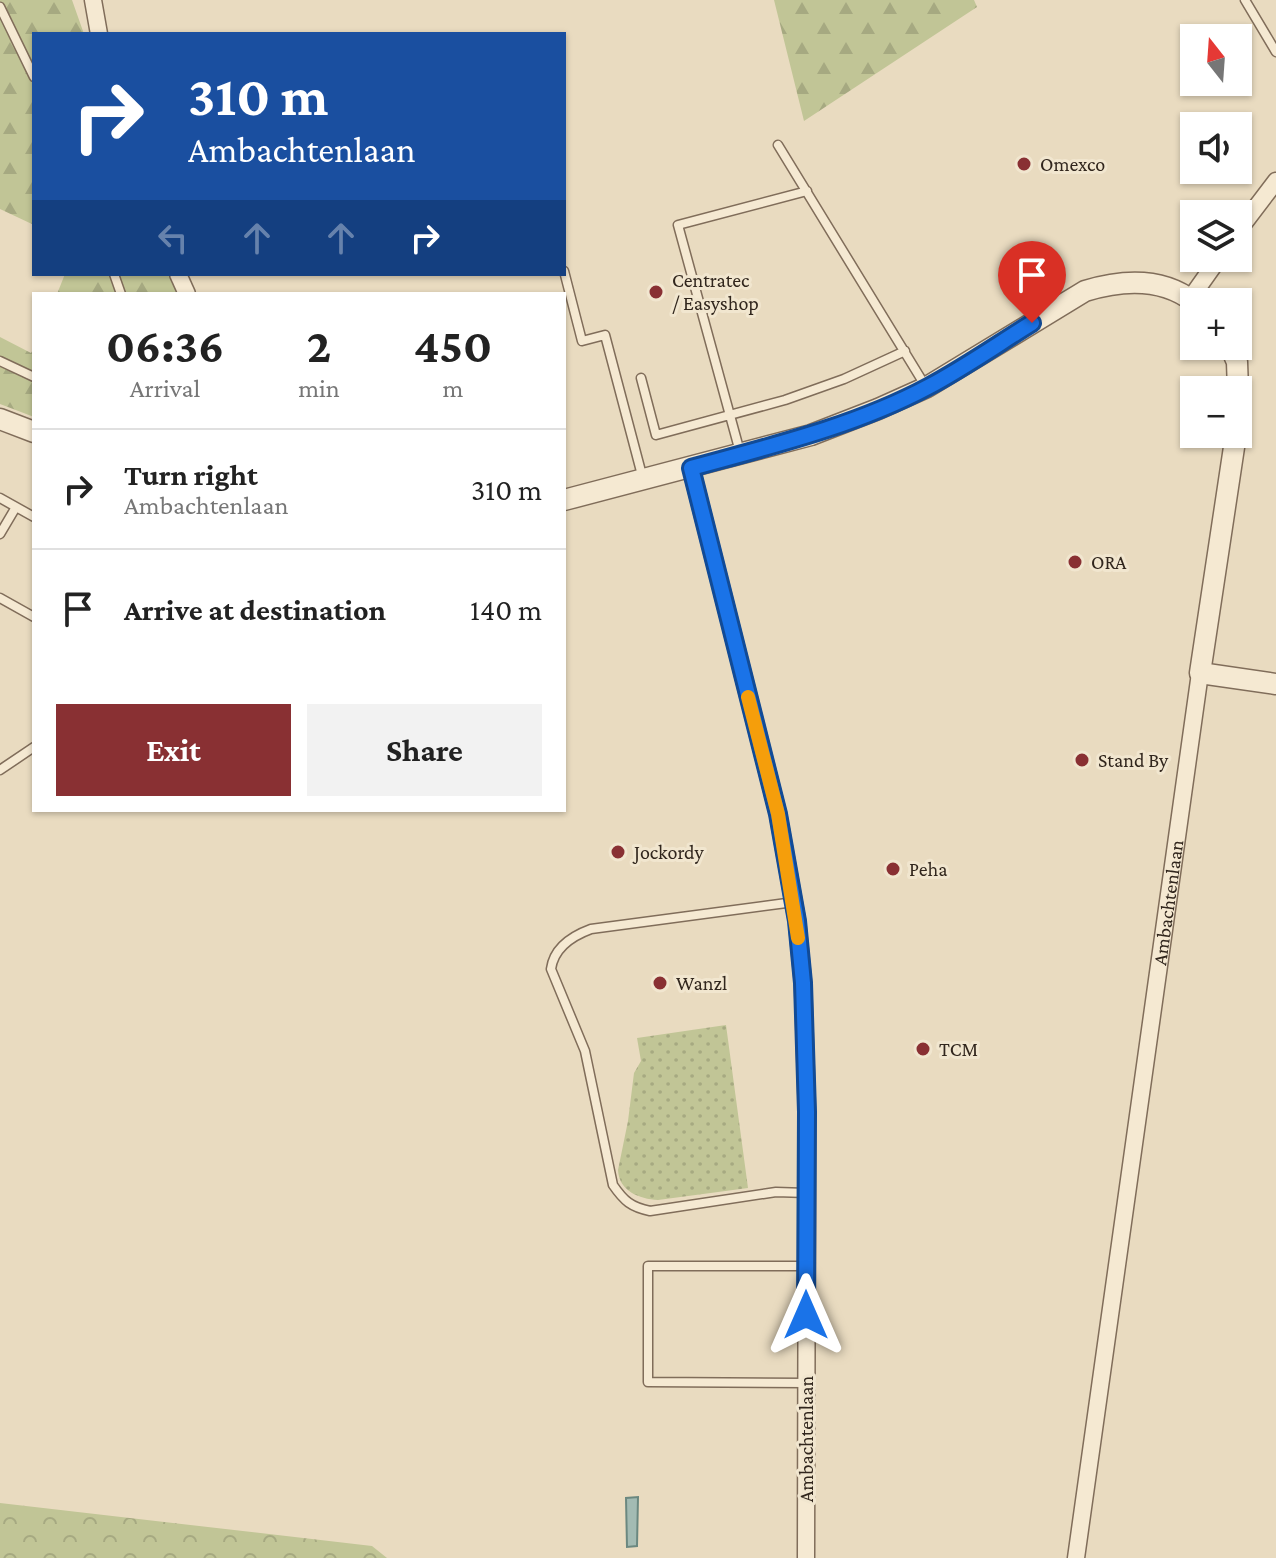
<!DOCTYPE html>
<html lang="en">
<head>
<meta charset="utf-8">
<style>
	:root { --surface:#fff; --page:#f2f2f2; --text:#222; --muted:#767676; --line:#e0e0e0; --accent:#893033 }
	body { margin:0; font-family:"Crimson Pro",serif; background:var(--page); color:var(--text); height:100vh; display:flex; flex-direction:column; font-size:30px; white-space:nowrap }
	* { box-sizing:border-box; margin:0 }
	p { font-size:26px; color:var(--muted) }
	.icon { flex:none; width:44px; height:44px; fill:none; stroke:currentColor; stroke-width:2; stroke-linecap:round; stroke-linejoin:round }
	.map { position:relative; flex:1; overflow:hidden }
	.side { position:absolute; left:32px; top:292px; width:534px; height:520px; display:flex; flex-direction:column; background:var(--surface); border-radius:0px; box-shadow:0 2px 6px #0004 }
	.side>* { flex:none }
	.top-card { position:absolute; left:32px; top:32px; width:534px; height:244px; border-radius:0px; box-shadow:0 2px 6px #0004; background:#1a4fa0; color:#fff; overflow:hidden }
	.needle { width:52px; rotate:343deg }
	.controls { position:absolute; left:1180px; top:24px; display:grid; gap:16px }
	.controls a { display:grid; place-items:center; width:72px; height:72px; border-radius:0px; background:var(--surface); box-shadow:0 2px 6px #0004; font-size:40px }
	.pin { position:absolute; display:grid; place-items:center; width:68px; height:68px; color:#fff; margin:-82px -34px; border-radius:50% 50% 50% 0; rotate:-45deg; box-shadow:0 0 8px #0007 }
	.pin .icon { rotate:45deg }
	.me { position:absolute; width:88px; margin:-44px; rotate:0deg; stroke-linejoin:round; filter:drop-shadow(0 0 6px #0008) }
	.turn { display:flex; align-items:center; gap:28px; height:168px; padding:0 24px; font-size:36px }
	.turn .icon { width:104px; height:104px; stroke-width:2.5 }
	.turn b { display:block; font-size:56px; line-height:68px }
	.lanes { display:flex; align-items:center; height:76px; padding:0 24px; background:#0003; justify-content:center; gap:40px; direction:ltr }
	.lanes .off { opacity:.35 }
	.eta { display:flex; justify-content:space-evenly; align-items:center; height:136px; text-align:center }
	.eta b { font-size:48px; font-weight:700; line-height:56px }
	.cta { display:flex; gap:16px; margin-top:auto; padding:16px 24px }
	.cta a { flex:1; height:92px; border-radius:0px; background:var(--accent); color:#fff; font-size:32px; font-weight:700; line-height:92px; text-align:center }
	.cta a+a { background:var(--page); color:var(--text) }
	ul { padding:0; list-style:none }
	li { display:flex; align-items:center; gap:24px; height:120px; padding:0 24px; border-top:2px solid var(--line) }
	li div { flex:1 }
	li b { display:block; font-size:30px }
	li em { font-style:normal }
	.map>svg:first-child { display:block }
</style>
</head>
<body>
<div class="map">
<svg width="1276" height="1558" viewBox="0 0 1276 1558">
	<defs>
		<pattern id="grass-dots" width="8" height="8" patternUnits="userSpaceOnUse" patternTransform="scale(2)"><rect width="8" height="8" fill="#c1c596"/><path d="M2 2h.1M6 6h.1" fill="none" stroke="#a6a981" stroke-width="1.8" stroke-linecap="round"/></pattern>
		<pattern id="forest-firs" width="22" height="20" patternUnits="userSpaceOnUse" patternTransform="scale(2)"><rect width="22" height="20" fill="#c1c596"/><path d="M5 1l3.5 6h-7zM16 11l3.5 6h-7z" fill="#a6a981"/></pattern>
		<pattern id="park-crowns" width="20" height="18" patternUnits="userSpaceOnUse" patternTransform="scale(2)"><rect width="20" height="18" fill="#c1c596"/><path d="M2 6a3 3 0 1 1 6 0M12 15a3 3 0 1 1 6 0" fill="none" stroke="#a6a981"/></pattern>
	</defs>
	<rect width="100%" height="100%" fill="#e9dbc0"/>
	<!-- grass -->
	<path fill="url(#grass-dots)" d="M726 1025 748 1188 658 1200C639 1199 619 1191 618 1170L628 1121 634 1073 641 1061 637 1038Z"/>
	<!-- forest -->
	<path fill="url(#forest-firs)" d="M0 0H72L84 34H34V225L0 209Z
		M774 0H974L977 7 804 121Z
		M65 274H176L184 294H57Z
		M0 337 31 353 34 348V417L0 404Z"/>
	<!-- park -->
	<path fill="url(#park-crowns)" d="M0 1503 372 1546 387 1558H0Z"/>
	<!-- water -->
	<path fill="#a3bbb3" stroke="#6b8880" stroke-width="2" d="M638 1497 637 1546 627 1547 626 1498Z"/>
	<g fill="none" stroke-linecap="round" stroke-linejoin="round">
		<defs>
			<path id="service" d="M1245 0 1276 52
				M0 7 34 77
				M778 145 926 387
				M564 271 582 341 605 335 643 479
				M114 274 121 294
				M0 361 34 377
				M641 378 656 435 785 400 844 379 905 351
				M740 452 678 225 807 191
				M0 498 34 517
				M0 534 16 507
				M0 598 34 617
				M0 770 34 747
				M794 902 591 929C572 936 554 947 551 969L585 1051 613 1185C624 1201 631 1207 650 1211L776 1192 807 1193
				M806 1383 648 1382V1266H807"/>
			<g id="minor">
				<path d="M93 0 99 34"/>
				<path d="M1238 231 1276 181"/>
				<path d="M178 274 187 294"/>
				<path d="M1190 299 1219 258"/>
				<path d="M691 468 778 814 797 921 803 983 807 1112 806 1558"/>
				<path id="s1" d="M1076 1558 1200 673"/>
			</g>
			<path id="tertiary" d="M1230 346 1237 362 1238 390
				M0 419 34 432
				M1236 434 1200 673 1276 684
				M564 500 811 435 878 409 927 387 1085 291C1121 280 1162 277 1194 302"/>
		</defs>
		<!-- service casing -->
		<use href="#service" stroke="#806d5a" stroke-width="11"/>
		<!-- minor casing -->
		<use href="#minor" stroke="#806d5a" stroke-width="19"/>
		<!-- tertiary casing -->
		<use href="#tertiary" stroke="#806d5a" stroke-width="23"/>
		<!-- service -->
		<use href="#service" stroke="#f5e9d2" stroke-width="8"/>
		<!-- minor -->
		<use href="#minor" stroke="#f5e9d2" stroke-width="16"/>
		<!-- tertiary -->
		<use href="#tertiary" stroke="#f5e9d2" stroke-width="20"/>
	</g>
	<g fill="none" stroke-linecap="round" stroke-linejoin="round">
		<defs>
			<path id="route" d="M806 1315 807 1112 803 983 797 921 778 814 691 468C771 446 855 426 928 387 964 368 998 344 1032 323"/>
		</defs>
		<!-- route casing -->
		<use href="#route" stroke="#114b97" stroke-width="20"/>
		<!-- route -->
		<use href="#route" stroke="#1a73e8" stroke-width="14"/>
		<!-- slow -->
		<path stroke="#f59e0b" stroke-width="14" d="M748 697 778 814 798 938"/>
	</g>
	<!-- markers -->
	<g fill="#893033" stroke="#f1e6cf" stroke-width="3">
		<circle cx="1024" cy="164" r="8"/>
		<circle cx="656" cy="292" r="8"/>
		<circle cx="1075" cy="562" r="8"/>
		<circle cx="1082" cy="760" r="8"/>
		<circle cx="618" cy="852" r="8"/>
		<circle cx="893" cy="869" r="8"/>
		<circle cx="660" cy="983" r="8"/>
		<circle cx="923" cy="1049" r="8"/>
	</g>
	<g text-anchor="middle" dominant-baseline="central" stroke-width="6" stroke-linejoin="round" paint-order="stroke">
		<!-- poi labels -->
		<g font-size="20" fill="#31261d" stroke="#f1e6cf" text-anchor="start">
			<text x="1040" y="164">Omexco</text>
			<text x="672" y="280">Centratec<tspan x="672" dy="23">/ Easyshop</tspan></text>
			<text x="1091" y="562">ORA</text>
			<text x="1098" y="760">Stand By</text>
			<text x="634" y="852">Jockordy</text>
			<text x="909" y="869">Peha</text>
			<text x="676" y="983">Wanzl</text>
			<text x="939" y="1049">TCM</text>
		</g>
		<!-- street labels -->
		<g font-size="20" fill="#31261d" stroke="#f1e6cf">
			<text stroke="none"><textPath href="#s1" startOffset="662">Ambachtenlaan</textPath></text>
			<text transform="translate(806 1439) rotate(-90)">Ambachtenlaan</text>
		</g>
	</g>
</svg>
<div class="controls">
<a><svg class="needle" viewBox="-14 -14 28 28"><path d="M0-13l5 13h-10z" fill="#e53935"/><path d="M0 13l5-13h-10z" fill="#767676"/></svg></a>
<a><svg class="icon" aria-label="sound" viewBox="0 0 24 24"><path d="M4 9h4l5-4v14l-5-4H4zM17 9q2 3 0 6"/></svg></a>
<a><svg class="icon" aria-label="layers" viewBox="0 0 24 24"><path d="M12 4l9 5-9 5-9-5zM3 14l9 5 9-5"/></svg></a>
<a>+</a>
<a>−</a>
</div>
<div class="pin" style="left:1032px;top:323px;background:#d93025"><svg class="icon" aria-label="arrive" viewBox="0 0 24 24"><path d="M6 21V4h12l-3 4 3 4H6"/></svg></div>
<svg class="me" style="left:806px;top:1315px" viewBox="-20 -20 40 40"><path d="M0-17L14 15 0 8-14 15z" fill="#1a73e8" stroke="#fff" stroke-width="4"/></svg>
<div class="top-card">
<div class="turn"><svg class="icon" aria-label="right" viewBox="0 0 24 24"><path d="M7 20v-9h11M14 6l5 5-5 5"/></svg><div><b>310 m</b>Ambachtenlaan</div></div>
<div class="lanes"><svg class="icon off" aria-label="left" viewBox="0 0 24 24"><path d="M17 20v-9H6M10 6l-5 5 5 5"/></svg><svg class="icon off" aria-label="ahead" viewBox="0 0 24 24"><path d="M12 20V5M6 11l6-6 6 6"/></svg><svg class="icon off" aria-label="ahead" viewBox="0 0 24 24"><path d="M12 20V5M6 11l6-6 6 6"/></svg><svg class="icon" aria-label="right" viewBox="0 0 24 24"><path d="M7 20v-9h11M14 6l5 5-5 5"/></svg></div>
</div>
<section class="side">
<div class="eta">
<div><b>06:36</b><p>Arrival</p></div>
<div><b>2</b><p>min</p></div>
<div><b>450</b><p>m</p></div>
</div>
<ul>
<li><svg class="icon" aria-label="right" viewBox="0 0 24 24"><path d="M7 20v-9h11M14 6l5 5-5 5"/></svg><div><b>Turn right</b><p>Ambachtenlaan</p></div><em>310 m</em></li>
<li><svg class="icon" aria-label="arrive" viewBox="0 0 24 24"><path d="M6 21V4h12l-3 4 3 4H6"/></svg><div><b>Arrive at destination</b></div><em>140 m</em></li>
</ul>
<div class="cta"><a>Exit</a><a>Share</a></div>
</section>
</div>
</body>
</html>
